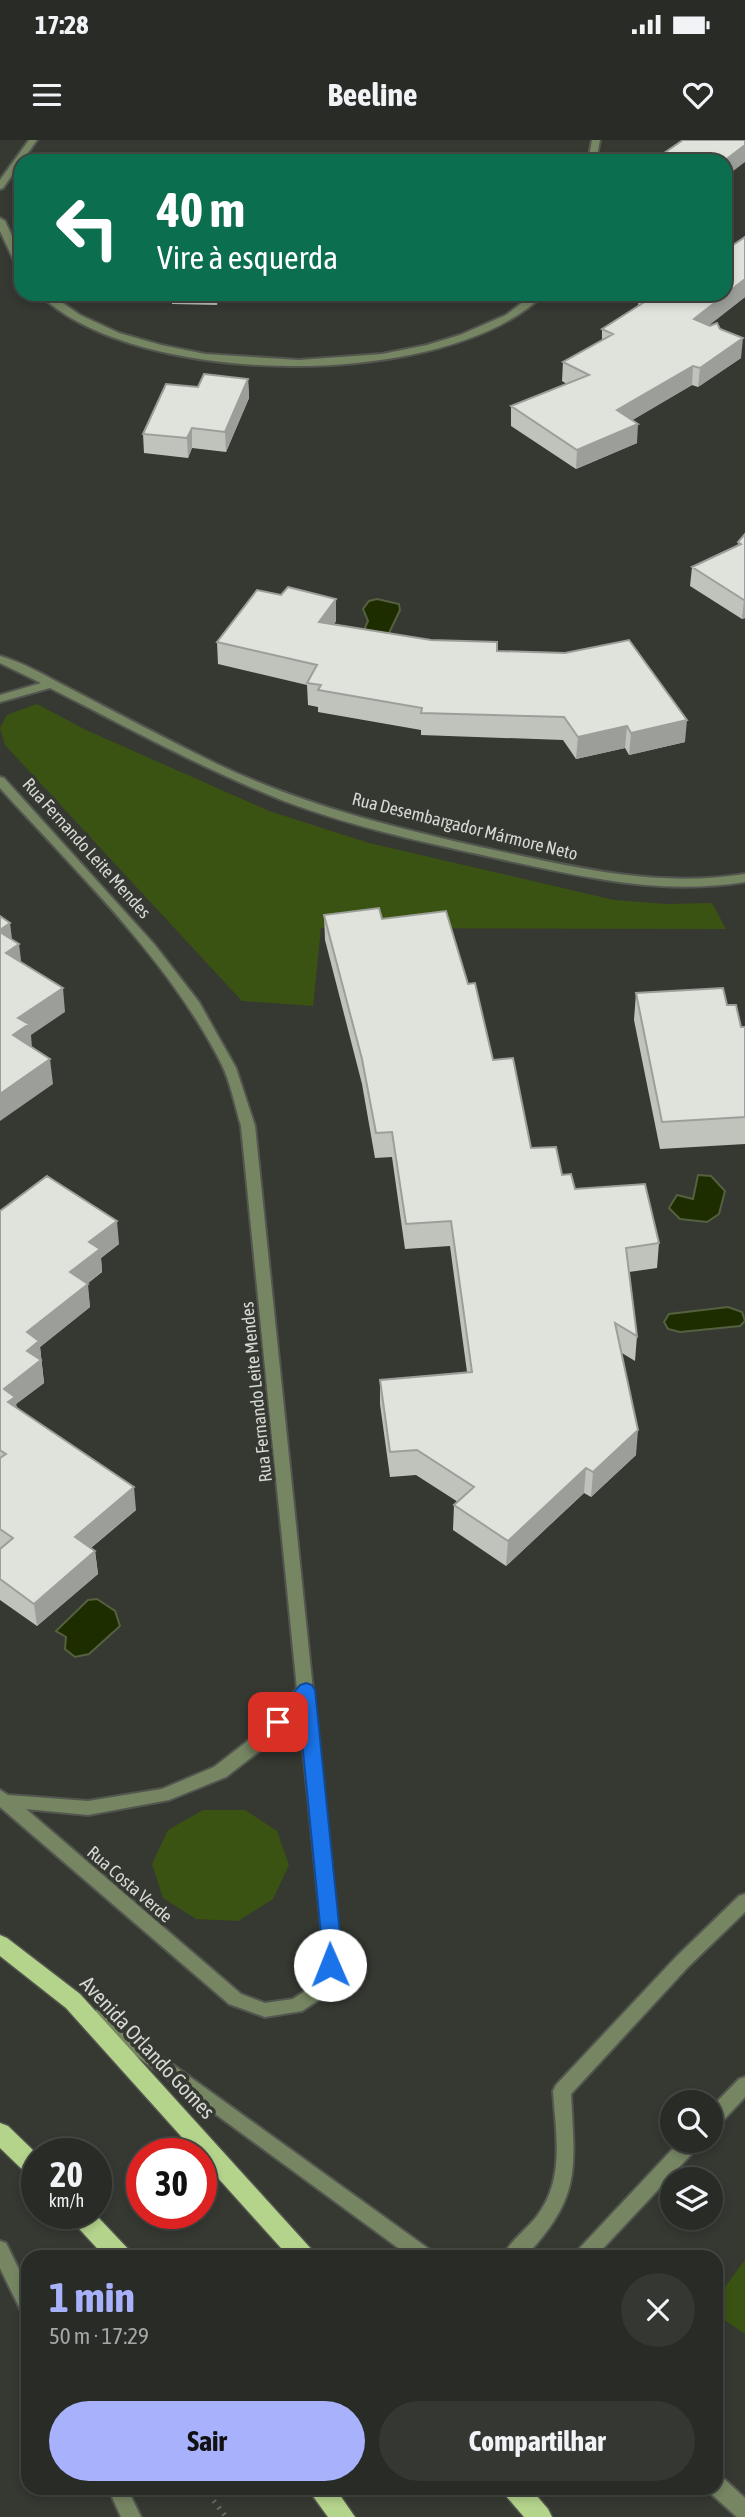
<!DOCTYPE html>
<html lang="pt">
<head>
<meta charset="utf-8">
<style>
	:root { --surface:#282b26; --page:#343732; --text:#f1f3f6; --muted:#a5a7a7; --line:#444743; --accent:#a7b1fc }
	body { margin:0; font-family:"Asap Condensed",sans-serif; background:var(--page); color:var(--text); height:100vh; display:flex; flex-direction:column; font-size:26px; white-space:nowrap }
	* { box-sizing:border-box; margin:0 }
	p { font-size:23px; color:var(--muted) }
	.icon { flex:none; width:38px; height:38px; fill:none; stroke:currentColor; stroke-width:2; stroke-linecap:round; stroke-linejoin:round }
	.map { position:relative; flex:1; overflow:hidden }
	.drawer { position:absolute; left:21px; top:2110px; width:702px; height:245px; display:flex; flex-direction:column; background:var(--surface); border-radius:21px; box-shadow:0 4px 10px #0003,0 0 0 2px var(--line) }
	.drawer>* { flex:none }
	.banner { position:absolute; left:14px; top:14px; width:718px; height:147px; border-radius:21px; box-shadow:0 4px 10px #0003,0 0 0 2px var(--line); background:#0b6e4f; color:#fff; overflow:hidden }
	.fabs { position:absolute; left:660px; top:1950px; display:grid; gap:14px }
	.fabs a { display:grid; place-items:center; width:63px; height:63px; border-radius:50%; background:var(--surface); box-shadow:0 4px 10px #0003,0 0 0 2px var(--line); font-size:35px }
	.speed { position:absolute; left:21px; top:1998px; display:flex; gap:14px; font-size:35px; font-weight:700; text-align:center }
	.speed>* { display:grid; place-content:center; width:91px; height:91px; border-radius:50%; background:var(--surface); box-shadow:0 4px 10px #0003,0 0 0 2px var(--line); line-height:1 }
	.speed small { font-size:18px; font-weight:400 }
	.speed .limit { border:10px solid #d22; background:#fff; color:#111 }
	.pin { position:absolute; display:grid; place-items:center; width:60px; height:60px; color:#fff; margin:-30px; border-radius:14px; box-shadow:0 4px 10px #0006 }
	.me { position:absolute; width:77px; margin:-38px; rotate:359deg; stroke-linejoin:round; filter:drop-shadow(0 0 5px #0008) }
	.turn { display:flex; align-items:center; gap:24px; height:147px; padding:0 28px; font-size:32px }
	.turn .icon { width:91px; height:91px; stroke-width:2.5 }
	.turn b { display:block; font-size:49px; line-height:60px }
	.round { display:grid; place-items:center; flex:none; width:74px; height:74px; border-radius:37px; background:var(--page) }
	.overview { display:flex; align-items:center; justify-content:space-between; height:119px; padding:0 28px }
	h1 { font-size:42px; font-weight:700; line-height:52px; color:var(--accent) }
	.cta { display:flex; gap:14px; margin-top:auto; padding:14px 28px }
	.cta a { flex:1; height:80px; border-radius:42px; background:var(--accent); color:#111; font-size:28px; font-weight:700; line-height:80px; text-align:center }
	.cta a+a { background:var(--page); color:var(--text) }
	.status { display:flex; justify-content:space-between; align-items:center; height:49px; padding:0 35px; background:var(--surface); direction:ltr }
	.status svg { height:19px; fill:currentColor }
	header { display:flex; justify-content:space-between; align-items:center; height:91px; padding:0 28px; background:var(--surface); font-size:32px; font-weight:700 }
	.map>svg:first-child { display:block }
</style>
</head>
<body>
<div class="status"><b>17:28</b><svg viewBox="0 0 49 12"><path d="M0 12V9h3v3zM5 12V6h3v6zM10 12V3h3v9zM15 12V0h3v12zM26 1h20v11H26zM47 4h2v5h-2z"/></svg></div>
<header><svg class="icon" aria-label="menu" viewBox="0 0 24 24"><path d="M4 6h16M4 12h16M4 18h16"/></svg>Beeline<svg class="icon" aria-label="heart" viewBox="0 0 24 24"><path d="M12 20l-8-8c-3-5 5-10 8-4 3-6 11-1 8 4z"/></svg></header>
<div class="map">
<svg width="745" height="2377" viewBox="0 0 745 2377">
	<rect width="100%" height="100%" fill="#363932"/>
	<!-- green -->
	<path fill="#3b5312" d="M37 564 86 590 269 671 369 703 614 760 666 764 712 763 726 789 321 788 313 866 242 861 5 605 0 588 7 575Z
		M203 1670H245L277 1691 289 1725 273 1759 238 1781 196 1779 163 1758 152 1724 168 1690Z
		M745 2120V2194L716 2174V2159Z"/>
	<!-- water -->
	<path fill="#1d2d00" stroke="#54603f" stroke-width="2" d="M377 459 399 464 400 470 388 495 364 490 368 481 363 469 369 461Z
		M698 1035 711 1036 725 1051 719 1074 707 1082 680 1079 669 1068 677 1055 693 1059Z
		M728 1167 742 1172 745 1181 740 1186 680 1192 668 1189 664 1182 669 1174Z
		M97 1459 115 1471 120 1486 89 1514 75 1517 65 1509 66 1497 56 1491 88 1460Z"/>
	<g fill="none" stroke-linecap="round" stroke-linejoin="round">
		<defs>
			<path id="service" d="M745 1754V1772L688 1827 571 1954C575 2032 581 2057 524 2118H502C509 2102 526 2090 537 2076 565 2039 556 1995 553 1951L556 1945 676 1817 739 1756Z
				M97 1870 433 2112 436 2118H412L91 1883 89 1878 91 1873Z
				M745 1937V1957L716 1988 710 1990V1969L739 1939Z
				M681 2000H702L699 2006 594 2118H573L576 2112Z
				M716 2336 723 2338 745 2358V2377H737L709 2352 708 2348H716Z"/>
			<path id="minor" d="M29 0H37L3 48 0 49V40Z
				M592 0H600L596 21H588Z
				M0 78 5 81 21 115V128L16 125 0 91Z
				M39 154H50L80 175 119 193 161 205 205 214 299 220 382 214 427 205 460 195 506 175 533 154H544C448 251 136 249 39 154Z
				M0 516C25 523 49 538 71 549 119 574 168 600 217 624 305 666 399 689 494 710 578 728 659 748 745 734V742C666 755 592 739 514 722 437 705 358 689 284 661 203 629 127 587 50 548L0 562V555L41 543 0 523Z
				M0 637 4 638 154 804 199 862 236 928 255 986 338 1794V1825L326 1855 302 1871 265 1877 229 1864 0 1667V1650L8 1655 88 1661 162 1649 214 1627 258 1593 297 1549 241 986C235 966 231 944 222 925 170 821 78 734 0 648ZM299 1568 322 1794V1825L314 1845 293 1859 265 1863 241 1854 26 1669 88 1675 169 1660 226 1637 270 1603Z
				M0 2101 6 2103 28 2148V2176L22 2173 0 2128Z
				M108 2348H127L141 2377H121Z"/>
			<path id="primary" d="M0 1795 7 1798 80 1854 313 2111 316 2118H290L201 2019V2014H197L66 1868 0 1816Z
				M0 1983 8 1986 37 2014V2039L29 2036 0 2008Z
				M69 2074H95L130 2111 133 2118H106L72 2081Z
				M307 2348H335L355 2377H328Z
				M502 2348H530L548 2369 552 2377H524L506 2356Z"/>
		</defs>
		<!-- service casing -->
		<use href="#service" stroke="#53564f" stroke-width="4"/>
		<!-- minor casing -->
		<use href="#minor" stroke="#53564f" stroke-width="4"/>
		<!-- primary casing -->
		<use href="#primary" stroke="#53564f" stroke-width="3"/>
		<!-- path -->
		<path stroke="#686a64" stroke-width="5" stroke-dasharray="2 6" stroke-linecap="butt" d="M204 2348 226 2377"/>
		<!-- service -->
		<use href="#service" fill="#768663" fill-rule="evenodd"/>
		<!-- minor -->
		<use href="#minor" fill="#768663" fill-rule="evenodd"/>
		<!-- primary -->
		<use href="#primary" fill="#b4d38b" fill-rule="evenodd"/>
	</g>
	<!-- wall -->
	<path fill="#c0c3bc" d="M172 154H219L217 165 172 164Z
		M639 154H724L745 157 709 185 720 189 741 218 698 247 692 245 632 280 637 303 576 329 511 286V266L567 244 562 241 563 222 602 200V189L638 166Z
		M248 239 249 258 226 312 192 308 188 318 144 313 143 294 198 247Z
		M745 394V478L742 479 690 446 692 427 738 405V402Z
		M281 455 336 459V481L334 484 497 511 685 602 629 615 625 608 576 619 563 600 421 595V590L318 572V567L308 565 307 545 218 524 217 502Z
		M324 775 382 779 468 844 493 920 531 1008 562 1035 575 1049 659 1103 657 1128 629 1132 637 1196 635 1221 622 1213 636 1315 591 1357 584 1353 506 1426 453 1390 454 1365 458 1362 416 1335 390 1337 380 1264V1240L467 1232 450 1106 405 1109 392 1017 375 1018 362 944 325 800Z
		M636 853 727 865 741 887H745V1004L660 1009 634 880Z
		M0 1071 119 1104 101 1118 102 1132 87 1144 90 1167 40 1207 44 1243 16 1264 17 1268 136 1370 91 1408 95 1411 98 1434 37 1486 0 1460Z"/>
	<!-- shaded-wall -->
	<path fill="#9c9f99" d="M745 5V22L724 38V21Z
		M745 139V157L693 198 694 179Z
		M743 198 741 218 698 247 700 228Z
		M693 226 692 245 616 290 617 270Z
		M248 239 249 258 226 312 225 292Z
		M638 284 637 303 576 329 577 310Z
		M192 288V308L188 318 187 298Z
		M336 459V481L320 504 319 482Z
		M745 459V478L742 479 744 460Z
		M687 580 685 602 629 615 631 593Z
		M627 586 625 608 576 619 578 597Z
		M10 783 13 807 0 806V790Z
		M19 804 22 828 6 813Z
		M63 848 65 872 31 895 32 908 13 895 18 878Z
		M50 919 53 944 0 981V954Z
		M117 1081 119 1104 101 1118 102 1132 73 1155 70 1132 89 1102Z
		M88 1144 90 1167 40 1207 44 1243 16 1264 18 1279 11 1285 4 1249 27 1211V1192Z
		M638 1290 636 1315 591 1357 593 1332Z
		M586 1328 584 1353 506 1426 508 1401Z
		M134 1347 136 1370 77 1419 75 1397Z
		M95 1411 98 1434 37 1486 34 1464Z"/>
	<!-- building -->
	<path fill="#dfe3db" stroke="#9c9f99" stroke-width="2" d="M683 0H745V5L724 21H666L657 18Z
		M114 18 206 21H112Z
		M745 97V139L694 179 710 186 717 183 720 189 743 198 700 228 693 226 617 270 638 284 577 310 511 266 589 235 563 222 613 194 602 189 657 154H724V102L733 105Z
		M204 234 248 239 225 292 192 288 187 298 143 294 166 244 198 247Z
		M745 394V459L744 460 692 427 741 404 738 402Z
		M288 447 336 459 319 482 431 500 497 502V511L565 513 629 500 687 580 631 593 627 586 578 597 564 577 421 573 422 568 318 550 321 545 307 543 317 525 217 502 257 450 281 455Z
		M379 768 382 779 446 771 468 844 475 843 493 920 513 918 531 1008 556 1007 562 1035 571 1034 575 1049 645 1044 659 1103 626 1108 637 1196 615 1183 638 1290 593 1332 586 1328 508 1401 454 1365 474 1347 417 1310 390 1312 380 1240 472 1232 451 1081 406 1084 392 992 376 993 362 919 324 775Z
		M0 776 10 783 0 790Z
		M0 792 19 804 6 813 63 848 18 878 29 884 13 895 50 919 0 954Z
		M723 848 727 865H736L741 887H745V977L662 982 636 853Z
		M47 1036 117 1081 89 1102 100 1109 70 1132 88 1144 27 1192 39 1201 27 1211 41 1220 4 1249 15 1257 8 1262 134 1347 75 1397 95 1411 34 1464 0 1439V1409L13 1398 0 1389V1318L6 1314 0 1310V1071Z"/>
	<!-- route -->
	<path fill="#1a73e8" stroke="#114b97" stroke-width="2" d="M306 1543 312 1545 315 1550 340 1794V1825L337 1831 330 1833 324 1831 321 1825V1794L299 1570C291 1579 285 1592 272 1587L269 1582 300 1545Z"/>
	<g text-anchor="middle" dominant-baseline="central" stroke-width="7" stroke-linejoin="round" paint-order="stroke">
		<!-- street labels -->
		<g font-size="18" fill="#d6d8d3" stroke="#363932">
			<text transform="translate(465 686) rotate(14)">Rua Desembargador Mármore Neto</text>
			<text transform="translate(87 708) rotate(48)">Rua Fernando Leite Mendes</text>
			<text transform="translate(256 1252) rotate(-96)">Rua Fernando Leite Mendes</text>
			<text transform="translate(130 1744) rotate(41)">Rua Costa Verde</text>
		</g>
		<!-- near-street labels -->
		<g font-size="21" fill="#d6d8d3" stroke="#363932">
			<text transform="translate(148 1907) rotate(47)">Avenida Orlando Gomes</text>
		</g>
	</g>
</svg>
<div class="fabs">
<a><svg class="icon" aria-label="search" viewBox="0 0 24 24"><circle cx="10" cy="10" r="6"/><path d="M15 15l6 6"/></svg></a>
<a><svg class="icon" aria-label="layers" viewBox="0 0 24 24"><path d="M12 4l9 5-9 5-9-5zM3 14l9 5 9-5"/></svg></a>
</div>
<div class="speed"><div>20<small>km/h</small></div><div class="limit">30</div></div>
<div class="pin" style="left:278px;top:1582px;background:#d93025"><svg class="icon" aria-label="arrive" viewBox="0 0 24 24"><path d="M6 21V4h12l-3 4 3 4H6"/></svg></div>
<svg class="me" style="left:330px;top:1825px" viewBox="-20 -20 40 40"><circle r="19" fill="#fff"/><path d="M0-13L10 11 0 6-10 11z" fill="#1a73e8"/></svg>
<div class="banner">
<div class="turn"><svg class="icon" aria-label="left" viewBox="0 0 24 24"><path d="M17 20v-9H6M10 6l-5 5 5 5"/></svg><div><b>40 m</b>Vire à esquerda</div></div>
</div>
<section class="drawer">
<div class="overview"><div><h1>1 min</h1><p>50 m · 17:29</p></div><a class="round"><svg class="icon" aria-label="close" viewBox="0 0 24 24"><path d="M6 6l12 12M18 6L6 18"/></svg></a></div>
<div class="cta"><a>Sair</a><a>Compartilhar</a></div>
</section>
</div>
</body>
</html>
